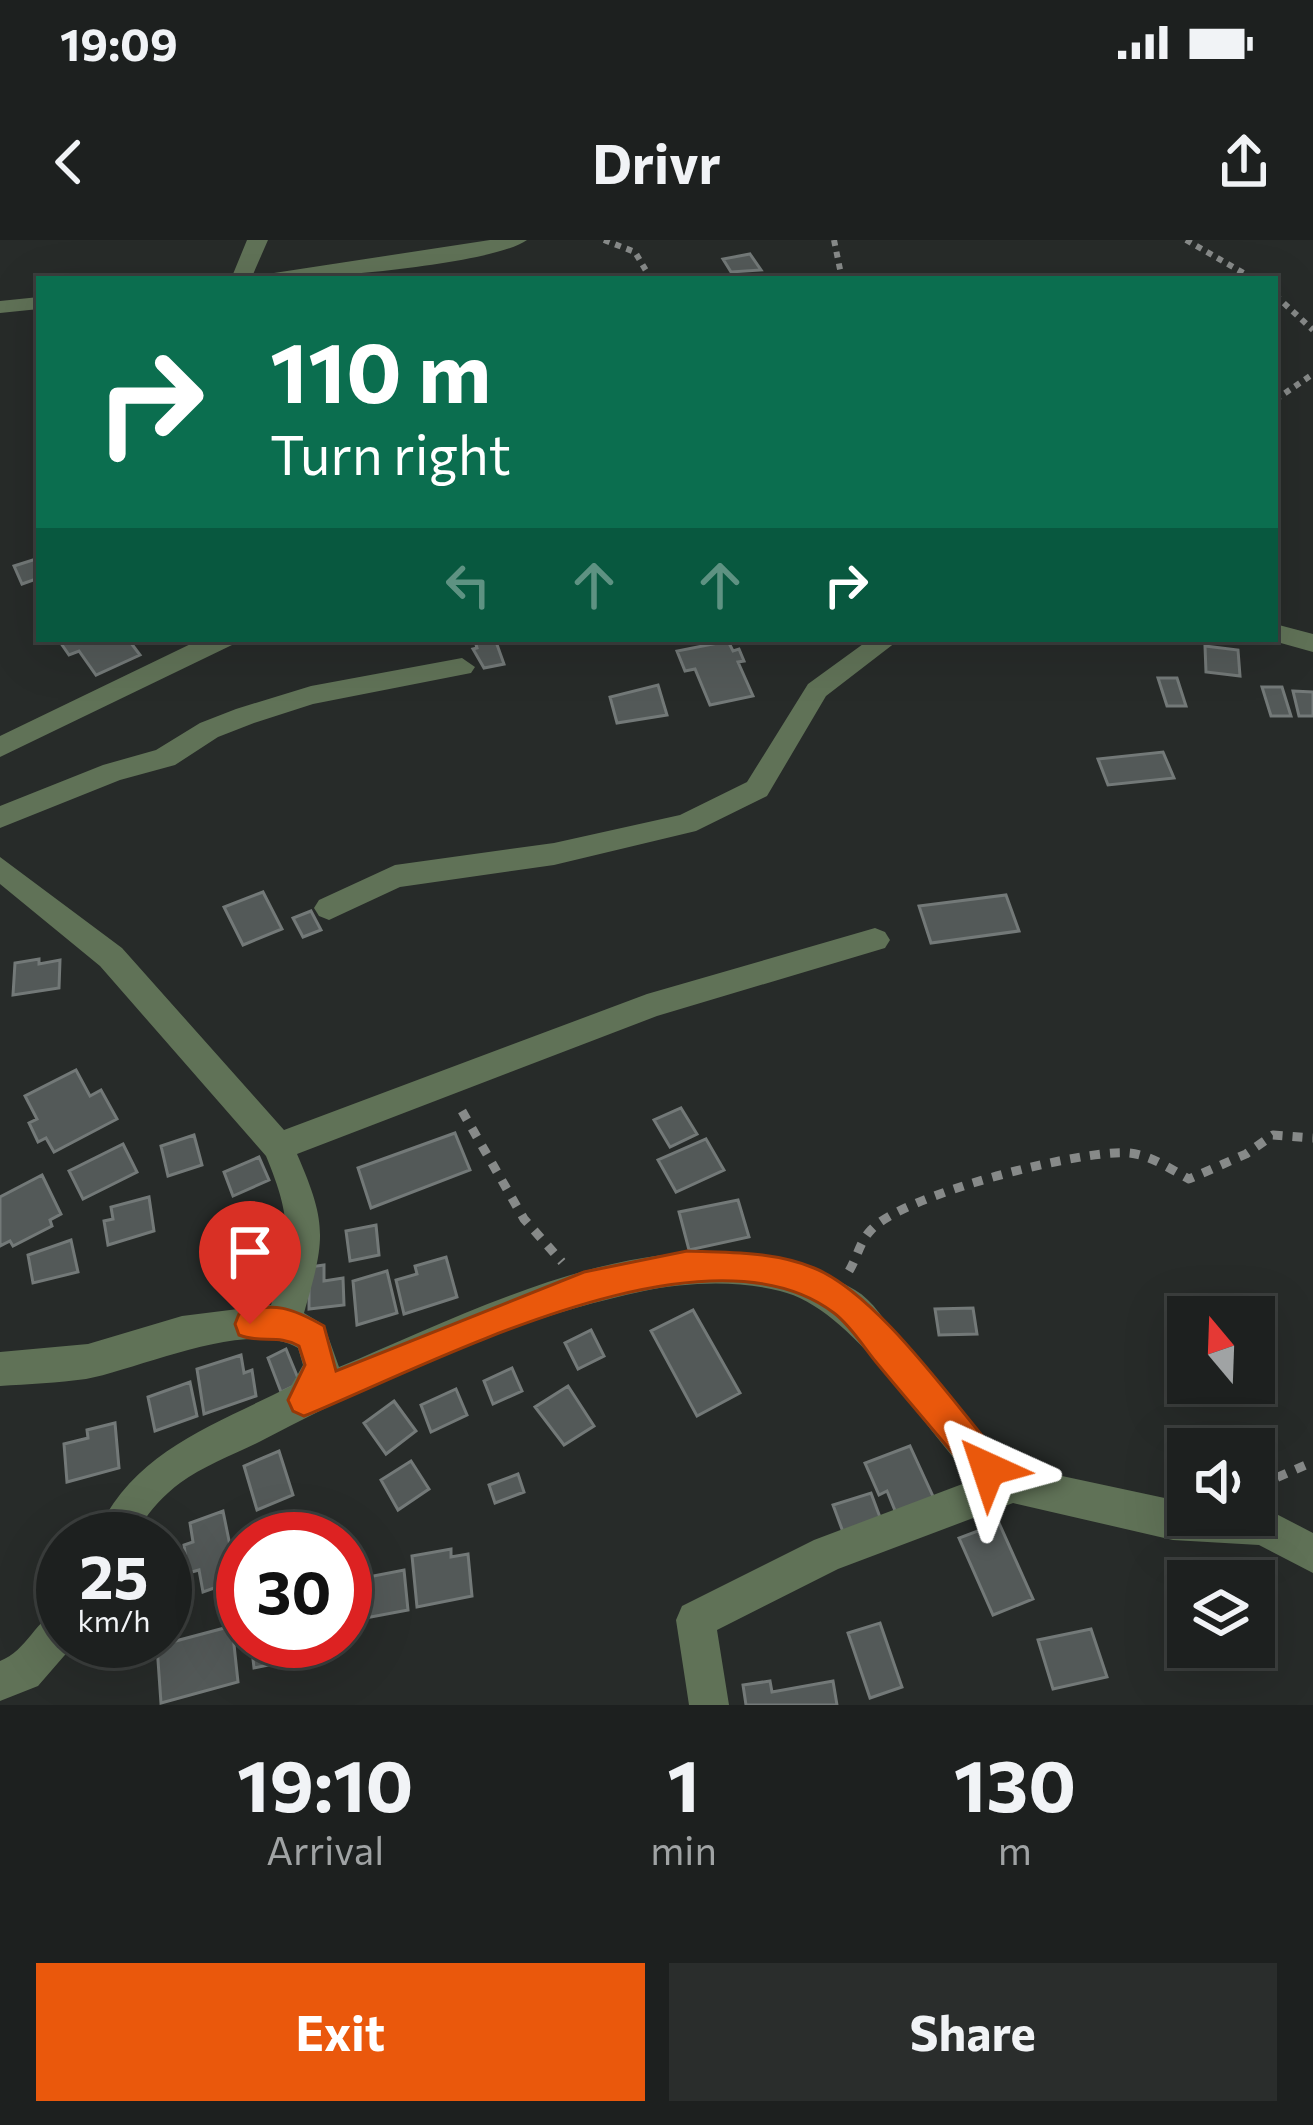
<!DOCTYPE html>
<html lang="en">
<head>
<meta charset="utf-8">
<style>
	:root { --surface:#1d201f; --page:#2a2d2c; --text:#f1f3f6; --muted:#a0a3a4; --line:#3b3e3d; --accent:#ea580c }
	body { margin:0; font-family:Commissioner,sans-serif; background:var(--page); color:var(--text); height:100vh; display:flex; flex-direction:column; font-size:45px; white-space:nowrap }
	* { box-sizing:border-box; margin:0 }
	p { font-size:39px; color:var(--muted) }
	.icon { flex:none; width:66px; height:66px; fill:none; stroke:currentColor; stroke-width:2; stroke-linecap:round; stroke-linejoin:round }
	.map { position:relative; height:1465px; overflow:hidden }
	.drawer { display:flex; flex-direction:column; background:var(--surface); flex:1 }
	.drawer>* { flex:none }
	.hud { position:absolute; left:36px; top:36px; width:1242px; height:366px; border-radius:0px; box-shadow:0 12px 48px #0002,0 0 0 3px var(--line); background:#0b6e4f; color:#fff; overflow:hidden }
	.needle { width:78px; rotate:341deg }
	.buttons { position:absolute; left:1167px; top:1056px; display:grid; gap:24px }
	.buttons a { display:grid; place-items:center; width:108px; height:108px; border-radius:0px; background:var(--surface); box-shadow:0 12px 48px #0002,0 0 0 3px var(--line); font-size:60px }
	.speed { position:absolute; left:36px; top:1272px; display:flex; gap:24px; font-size:60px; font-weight:700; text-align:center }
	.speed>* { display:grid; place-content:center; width:156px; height:156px; border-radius:50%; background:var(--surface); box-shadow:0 12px 48px #0002,0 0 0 3px var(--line); line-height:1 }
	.speed small { font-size:30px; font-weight:400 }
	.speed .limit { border:18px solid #d22; background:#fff; color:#111 }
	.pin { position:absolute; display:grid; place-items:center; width:102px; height:102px; color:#fff; margin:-123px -51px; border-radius:50% 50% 50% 0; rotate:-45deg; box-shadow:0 0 12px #0007 }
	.pin .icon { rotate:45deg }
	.me { position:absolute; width:132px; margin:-66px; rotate:318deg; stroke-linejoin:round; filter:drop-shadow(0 0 9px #0008) }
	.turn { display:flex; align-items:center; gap:42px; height:252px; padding:0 36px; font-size:54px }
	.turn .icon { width:156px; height:156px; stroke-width:2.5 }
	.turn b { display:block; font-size:84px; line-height:102px }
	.lanes { display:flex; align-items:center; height:114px; padding:0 36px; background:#0003; justify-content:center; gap:60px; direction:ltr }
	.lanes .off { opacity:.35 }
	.eta { display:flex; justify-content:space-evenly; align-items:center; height:204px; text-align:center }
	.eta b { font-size:72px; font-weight:700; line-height:84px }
	.cta { display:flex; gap:24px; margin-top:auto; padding:24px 36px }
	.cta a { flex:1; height:138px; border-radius:0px; background:var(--accent); color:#fff; font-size:48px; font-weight:700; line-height:138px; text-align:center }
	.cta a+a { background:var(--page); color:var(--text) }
	.status { display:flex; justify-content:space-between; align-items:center; height:84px; padding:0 60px; background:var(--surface); direction:ltr }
	.status svg { height:33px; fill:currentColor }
	header { display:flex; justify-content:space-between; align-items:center; height:156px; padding:0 36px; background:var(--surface); font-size:54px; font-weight:700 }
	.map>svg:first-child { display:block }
</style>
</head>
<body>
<div class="status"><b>19:09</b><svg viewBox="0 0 49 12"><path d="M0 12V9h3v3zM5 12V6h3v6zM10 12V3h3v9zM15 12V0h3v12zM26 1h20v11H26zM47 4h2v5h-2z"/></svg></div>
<header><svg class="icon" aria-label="back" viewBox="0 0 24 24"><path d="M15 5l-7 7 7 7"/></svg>Drivr<svg class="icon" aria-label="share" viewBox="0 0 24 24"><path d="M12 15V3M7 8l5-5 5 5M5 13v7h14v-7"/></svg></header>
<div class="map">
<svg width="1313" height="1465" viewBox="0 0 1313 1465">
	<rect width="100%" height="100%" fill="#272b29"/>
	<!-- building -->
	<path fill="#535958" stroke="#737978" stroke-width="3" d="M750 14 761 30 731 32 723 19Z
		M39 318V338L22 344 14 326Z
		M58 399H128L140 415 96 435 79 411 69 415Z
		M495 399 504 424 484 428 473 409 477 408 475 401Z
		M728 401 733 411 739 409 744 421 738 422 753 456 710 465 695 429 685 431 677 411Z
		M1205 406 1238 410 1240 436 1206 432Z
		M1158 438H1177L1186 466H1167Z
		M658 445 667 475 617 483 610 457Z
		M1262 447H1282L1291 476H1271Z
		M1293 451 1313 452V476H1299Z
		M1163 512 1174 538 1108 545 1098 519Z
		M263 652 282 689 243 705 224 667Z
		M1006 655 1019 691 931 703 919 666Z
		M311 671 321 690 303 697 293 678Z
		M39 719V724L60 720 59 748 13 755 15 723Z
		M76 830 90 856 101 850 117 879 54 912 46 898 38 902 29 883 37 879 25 856Z
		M681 868 697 894 670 907 654 880Z
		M455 893 470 930 371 968 358 928Z
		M194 895 202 925 168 936 161 906Z
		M706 899 724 930 676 952 658 920Z
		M123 904 137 932 83 959 69 931Z
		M259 917 269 940 233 956 224 932Z
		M42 935 61 974 50 980 52 986 13 1006 10 1001 0 1006V957Z
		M149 957 154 991 108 1005 104 981 113 979 111 967Z
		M738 960 749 997 689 1010 679 972Z
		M246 967 255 987 234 998 225 978Z
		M376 985 379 1015 350 1021 346 991Z
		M71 1000 78 1032 33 1043 28 1015Z
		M283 1015 288 1038 257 1048 252 1025Z
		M446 1017 457 1057 404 1074 396 1040 417 1034 415 1026Z
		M324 1025V1041L343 1038 344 1065 309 1069V1027Z
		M387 1031 397 1073 357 1085 353 1041Z
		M973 1068 977 1094 939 1095 935 1069Z
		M693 1070 740 1153 697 1176 651 1091Z
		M591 1090 604 1116 578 1129 565 1103Z
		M286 1109 300 1143 281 1152 268 1118Z
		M241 1115 244 1133 252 1130 256 1156 204 1174 197 1129Z
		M512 1128 522 1151 493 1164 484 1141Z
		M190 1142 197 1176 155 1191 148 1157Z
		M568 1146 594 1186 564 1205 535 1167Z
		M456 1149 467 1175 431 1192 421 1165Z
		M394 1161 416 1191 386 1214 364 1183Z
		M115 1183 119 1228 67 1242 64 1204 88 1198 87 1190Z
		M910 1206 936 1263 898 1278 887 1251 879 1255 865 1223Z
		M279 1211 293 1255 257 1270 244 1226Z
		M411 1221 429 1249 398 1270 381 1240Z
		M518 1234 524 1252 495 1263 489 1245Z
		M871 1253 884 1288 846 1300 833 1265Z
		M223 1271 237 1340 203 1352 199 1330 188 1333 184 1305 193 1302 190 1283Z
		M999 1283 1033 1359 993 1375 959 1298Z
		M354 1301 362 1332 345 1339V1305Z
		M451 1309V1317L468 1314 472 1356 417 1367 412 1316Z
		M404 1330 408 1370 355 1380 353 1340Z
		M880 1383 902 1447 870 1458 848 1393Z
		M232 1386 238 1442 161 1463 157 1406Z
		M1091 1389 1107 1437 1053 1449 1038 1400Z
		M251 1401H277L271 1408 273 1424 254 1428Z
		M770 1441 772 1452 833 1441 837 1465H746L743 1445Z"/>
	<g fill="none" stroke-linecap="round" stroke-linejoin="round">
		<!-- path-far1 -->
		<path stroke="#878a89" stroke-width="6" stroke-dasharray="6 6" stroke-linecap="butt" d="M604 0 635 12 651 39
			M834 0 842 39
			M1186 0 1254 39
			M1275 55 1313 90
			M1275 160 1313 134"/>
		<!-- path -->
		<path stroke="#878a89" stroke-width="9" stroke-dasharray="10 10" stroke-linecap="butt" d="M462 871 524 979 562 1022
			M849 1031C857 1018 860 1001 871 990 902 955 1081 909 1129 913 1151 915 1170 929 1189 939L1246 914 1273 895 1313 898
			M1269 1253 1271 1240 1313 1222"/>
		<!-- minor -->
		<path fill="#607257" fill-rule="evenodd" d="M247 0H268L251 39H231Z
			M490 0H527C492 25 313 39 264 39L274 33Z
			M39 57V69L0 73V61Z
			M1275 384 1313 394V412L1266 399H1275Z
			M201 399H236L232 405 0 517V496Z
			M870 399H900L826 456 767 556 696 591 554 625 400 647 329 680 319 676 314 668 319 660 395 625 554 603 680 575 747 542 808 444Z
			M462 418 475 427 471 433 313 464 254 483 218 497 175 525 120 540 0 588V566L103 525 156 510 200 483 236 469 311 446Z
			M0 617 122 708 284 890 647 754 875 688 885 692 890 700 885 708 657 776 297 914C328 985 325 1000 304 1073L324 1085 339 1127C492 1063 694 954 855 1050 874 1061 885 1082 898 1098 930 1139 965 1178 1001 1216L1020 1227 1188 1263V1275H1254V1267H1263L1313 1293V1333L1259 1305 1173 1300 1013 1263 838 1329 717 1390 729 1465H689L676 1380 682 1366 814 1300 973 1240C921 1185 853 1068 780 1051 738 1040 687 1042 644 1051 511 1079 381 1138 261 1201 235 1214 203 1226 180 1243 160 1258 144 1277 133 1299H94C131 1211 211 1187 291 1146L303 1125 298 1108C249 1078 139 1129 86 1139 58 1143 28 1144 0 1146V1112L88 1104 182 1076 271 1065C291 1000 292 979 266 916L100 726 0 644Z
			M63 1367V1401H77L38 1446 0 1461V1421C27 1411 36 1378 63 1367Z"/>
	</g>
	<!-- route -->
	<path fill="#ea580c" stroke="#983908" stroke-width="3" d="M687 1011C730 1013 773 1011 814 1028 878 1054 953 1163 1000 1217L1005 1229 1000 1241 988 1246 976 1241C943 1201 909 1162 876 1122 863 1106 850 1085 834 1073 707 976 434 1123 304 1176L293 1171 288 1160 305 1125 299 1106C278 1094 261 1104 239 1095L235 1084 239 1074C273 1060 294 1069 324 1086L336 1131 584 1032Z"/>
</svg>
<div class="buttons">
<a><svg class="needle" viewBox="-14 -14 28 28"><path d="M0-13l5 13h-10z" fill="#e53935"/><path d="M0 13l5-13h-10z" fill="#a0a3a4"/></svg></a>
<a><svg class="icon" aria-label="sound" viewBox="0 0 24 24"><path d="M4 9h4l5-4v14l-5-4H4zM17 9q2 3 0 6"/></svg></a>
<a><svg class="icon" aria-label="layers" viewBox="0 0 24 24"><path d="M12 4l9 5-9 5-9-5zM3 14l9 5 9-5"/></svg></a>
</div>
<div class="speed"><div>25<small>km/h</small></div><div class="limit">30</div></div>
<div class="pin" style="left:250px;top:1084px;background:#d93025"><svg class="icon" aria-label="arrive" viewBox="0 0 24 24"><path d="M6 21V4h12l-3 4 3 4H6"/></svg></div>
<svg class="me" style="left:988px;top:1229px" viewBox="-20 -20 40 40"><path d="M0-17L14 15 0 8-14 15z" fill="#ea580c" stroke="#fff" stroke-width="4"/></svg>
<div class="hud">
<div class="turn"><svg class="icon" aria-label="right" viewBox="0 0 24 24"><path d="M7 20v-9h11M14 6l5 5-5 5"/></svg><div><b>110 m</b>Turn right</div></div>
<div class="lanes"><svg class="icon off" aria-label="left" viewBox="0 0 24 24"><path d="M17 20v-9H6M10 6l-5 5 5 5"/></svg><svg class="icon off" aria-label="ahead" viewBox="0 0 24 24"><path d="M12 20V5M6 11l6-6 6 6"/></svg><svg class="icon off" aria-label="ahead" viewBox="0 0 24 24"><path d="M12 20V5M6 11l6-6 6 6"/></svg><svg class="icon" aria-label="right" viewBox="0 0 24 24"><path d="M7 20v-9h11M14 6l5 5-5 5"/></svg></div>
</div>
</div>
<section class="drawer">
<div class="eta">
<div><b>19:10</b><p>Arrival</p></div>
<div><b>1</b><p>min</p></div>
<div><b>130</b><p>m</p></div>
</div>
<div class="cta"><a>Exit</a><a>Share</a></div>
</section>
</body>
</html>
